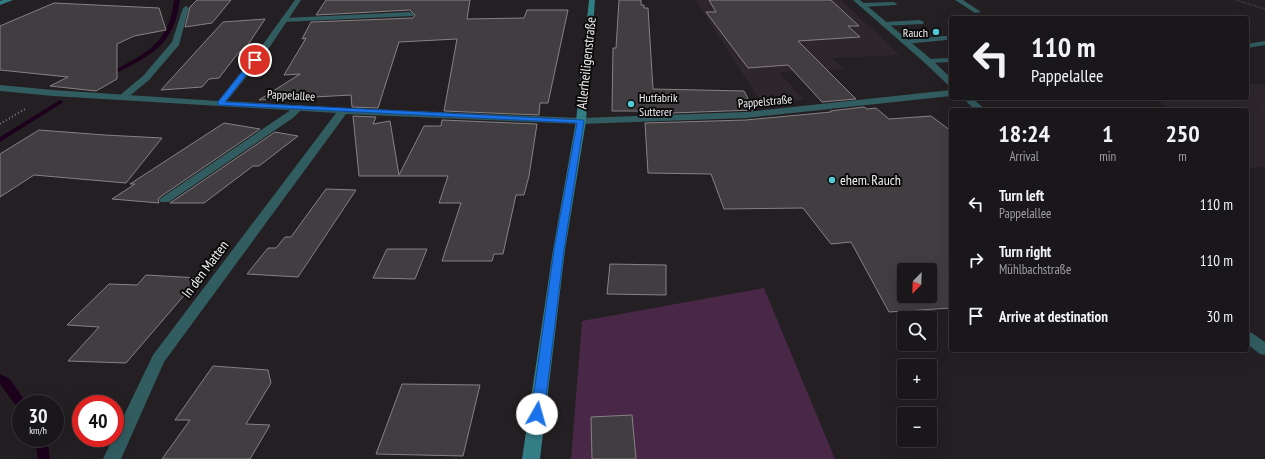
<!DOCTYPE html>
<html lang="en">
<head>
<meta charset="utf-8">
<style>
	:root { --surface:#1a171a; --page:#272427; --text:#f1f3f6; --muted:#9f9fa2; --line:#383639 }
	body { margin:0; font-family:"PT Sans Narrow",sans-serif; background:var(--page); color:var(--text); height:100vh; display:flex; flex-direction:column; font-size:15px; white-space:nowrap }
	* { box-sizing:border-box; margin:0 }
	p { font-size:13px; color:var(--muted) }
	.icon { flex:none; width:22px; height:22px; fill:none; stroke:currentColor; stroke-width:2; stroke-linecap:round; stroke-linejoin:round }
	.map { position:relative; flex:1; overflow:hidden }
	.drawer { position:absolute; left:949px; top:108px; width:300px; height:244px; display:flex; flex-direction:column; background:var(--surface); border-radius:4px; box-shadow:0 4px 16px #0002,0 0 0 1px var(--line) }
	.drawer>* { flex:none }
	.hud { position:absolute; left:949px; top:16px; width:300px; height:84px; border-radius:4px; box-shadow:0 4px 16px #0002,0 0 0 1px var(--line); background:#1a171a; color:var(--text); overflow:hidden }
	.needle { width:26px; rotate:203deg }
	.fabs { position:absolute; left:897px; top:263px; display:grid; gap:8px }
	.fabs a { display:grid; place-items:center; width:40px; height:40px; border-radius:4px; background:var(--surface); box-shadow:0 4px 16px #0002,0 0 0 1px var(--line); font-size:20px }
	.speed { position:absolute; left:12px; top:395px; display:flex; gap:8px; font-size:20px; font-weight:700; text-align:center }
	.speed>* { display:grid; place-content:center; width:52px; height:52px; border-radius:50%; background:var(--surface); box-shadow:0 4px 16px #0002,0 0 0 1px var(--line); line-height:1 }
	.speed small { font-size:10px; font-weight:400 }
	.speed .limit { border:6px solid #d22; background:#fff; color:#111 }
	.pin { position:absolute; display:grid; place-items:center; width:34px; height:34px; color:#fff; margin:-17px; border:2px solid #fff; border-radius:50%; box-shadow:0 1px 4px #0007 }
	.me { position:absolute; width:44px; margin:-22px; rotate:7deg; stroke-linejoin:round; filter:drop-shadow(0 0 3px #0008) }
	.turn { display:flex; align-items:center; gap:14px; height:84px; padding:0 16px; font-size:18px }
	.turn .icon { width:52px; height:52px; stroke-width:2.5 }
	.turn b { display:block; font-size:28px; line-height:34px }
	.eta { display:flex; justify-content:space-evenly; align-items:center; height:68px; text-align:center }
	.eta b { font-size:24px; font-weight:600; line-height:28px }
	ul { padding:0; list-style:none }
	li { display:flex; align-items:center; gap:12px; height:56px; padding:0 16px }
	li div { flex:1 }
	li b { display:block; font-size:15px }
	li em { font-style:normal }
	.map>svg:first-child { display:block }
</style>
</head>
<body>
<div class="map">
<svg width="1265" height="459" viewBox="0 0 1265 459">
	<rect width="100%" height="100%" fill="#231f22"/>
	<!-- built -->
	<path fill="#2e262d" d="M695 0H841L900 55 831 58 845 69 779 72 804 100 761 102Z
		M1247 84H1265V167L1247 168V110H1171L1154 98H1247Z"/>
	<!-- green -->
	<path fill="#492747" d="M764 288 835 459H571L582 321Z"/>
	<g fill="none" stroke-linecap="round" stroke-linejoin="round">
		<!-- stream -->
		<path fill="#1c001c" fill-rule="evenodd" d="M174 0H180C174 47 149 56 111 76H107V74C144 54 169 46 174 0Z
			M60 100 63 102 62 103 0 142V137Z
			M0 374 10 379 25 401 27 404H21V409L17 407 0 384Z
			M35 438H47L50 459H38Z"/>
	</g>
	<!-- building -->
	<path fill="#413d40" stroke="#868185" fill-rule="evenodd" d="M197 0H231L212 23 185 27 190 7Z
		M326 0H470L467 19 524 18 527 10H568L548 103H540L539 115 444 111 457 39 399 42 378 108 352 107 351 95 259 100 300 74 284 75 306 38 302 39 311 22 413 18 415 15 410 10 316 15Z
		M619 0H641V5H644V8H648L653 89 744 91 754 110 644 114V111H612L613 48H616Z
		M709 0H831L859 26H848L860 37 798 41 856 99 822 102 788 65 748 68 706 12H716Z
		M54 3 159 8 166 30 134 36 117 44V79L96 91 50 86 68 77 0 70V26Z
		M265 19 243 52H239L219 78 209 79 202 87 161 90 223 22Z
		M864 107 867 109 876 108 889 119 931 116 951 131V308L889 312 851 242 831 244 803 208 724 209 711 174 648 173 645 123 746 120 831 112 830 111ZM904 270H930V296H904Z
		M353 116 376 117 373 124 390 121 399 175 424 126H441L442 120 537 124 529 176 524 195H516L503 254H494L492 261H442L461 203H439L448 176H359Z
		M224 123 260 129 160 197 158 200 159 203 112 199 135 184H130Z
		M39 130 105 135 162 138 126 183 34 175 0 197V154Z
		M275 132 298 136 259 166H253L204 203H170Z
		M326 189 356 190 298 277 247 274 268 248H276L285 237H291Z
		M387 249H427L415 279 373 278Z
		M610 264 666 265V295L607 294Z
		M146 275 199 278 126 363 68 361 99 327 67 325 109 284 137 285Z
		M213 366 268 370 271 383 246 424 270 425 250 459H162L190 420H175Z
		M402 384 480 385 463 456 376 454Z
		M632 415 636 459H592L591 417Z"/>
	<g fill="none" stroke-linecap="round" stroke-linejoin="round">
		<!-- path-far1 -->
		<path stroke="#7f7c7f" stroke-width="1.5" stroke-dasharray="0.5 2" stroke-linecap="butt" d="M1236 0 1265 9"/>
		<!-- path -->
		<path stroke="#7f7c7f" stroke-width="2" stroke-dasharray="1 2.5" stroke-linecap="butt" d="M0 124 25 109"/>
		<!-- lane -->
		<path fill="#315c60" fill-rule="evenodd" d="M955 0H963L981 12 975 13Z
			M894 2 897 4 896 5 862 7 859 5 862 3Z
			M186 6 189 8 179 45 149 80 126 99H120L119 97 120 95 143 76 172 42 183 8Z
			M410 12 414 14 413 16 284 22 280 20 284 18Z
			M920 20 924 22 923 24 884 26 880 24 884 22Z
			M944 36H947V40L905 44 901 42 905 40Z
			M951 58V62L928 63 924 61 928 59Z
			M298 105 303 108 293 118 169 202H161L159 200 161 198Z"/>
		<!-- street -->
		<path fill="#315c60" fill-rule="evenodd" d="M295 0H301L267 51 227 101 343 108 581 118 746 112 951 90V96L746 118 581 124 346 114 164 362 121 459H103L113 438H115V434L153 355 336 113 53 96 0 91V85L53 90 218 101 261 47Z
			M853 0H860L931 59 951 78V86L948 85 925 63Z
			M1265 41V45L1247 48V44Z
			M963 98H972L986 110H975Z
			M1247 332 1252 333 1265 342V355L1260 354 1247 344Z"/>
		<!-- secondary -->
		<path fill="#337d84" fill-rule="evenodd" d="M3 0H13L0 5V1Z
			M589 0H595L586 121 565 250 540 459H522L553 250 576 121Z"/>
	</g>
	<!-- route -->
	<path fill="#1a73e8" stroke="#114b97" d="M253 58 258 60 225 102 583 120 584 121 564 250 544 414 542 418 537 419 533 418 531 414 554 250 577 123 218 105V102Z"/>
	<!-- markers -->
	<g fill="#52cbd7" stroke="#0b0a0b" stroke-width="1.5">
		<circle cx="936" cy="32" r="4"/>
		<circle cx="631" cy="104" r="4"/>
		<circle cx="832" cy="180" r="4"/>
	</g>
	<g text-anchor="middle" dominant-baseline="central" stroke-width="4" stroke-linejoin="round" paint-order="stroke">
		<!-- far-poi labels -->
		<g font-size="12" fill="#f2f0f2" stroke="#0b0a0b" text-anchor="end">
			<text x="928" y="32">Rauch</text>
			<text x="639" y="97" text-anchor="start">Hutfabrik<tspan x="639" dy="14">Sutterer</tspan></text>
		</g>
		<!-- far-street labels -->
		<g font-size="12" fill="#f2f0f2" stroke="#0b0a0b">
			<text transform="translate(291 95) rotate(3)">Pappelallee</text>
			<text transform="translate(765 101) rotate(-5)">Pappelstraße</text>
		</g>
		<!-- street labels -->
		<g font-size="14" fill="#f2f0f2" stroke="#0b0a0b">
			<text transform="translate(586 63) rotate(-84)">Allerheiligenstraße</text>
			<text transform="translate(205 269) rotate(-53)">In den Matten</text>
		</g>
		<!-- poi labels -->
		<g font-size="14" fill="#f2f0f2" stroke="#0b0a0b" text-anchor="start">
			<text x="840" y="180">ehem. Rauch</text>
		</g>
	</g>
</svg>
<div class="fabs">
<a><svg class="needle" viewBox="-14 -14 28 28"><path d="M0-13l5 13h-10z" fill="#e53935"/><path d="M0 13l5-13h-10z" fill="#9f9fa2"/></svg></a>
<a><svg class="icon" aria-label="search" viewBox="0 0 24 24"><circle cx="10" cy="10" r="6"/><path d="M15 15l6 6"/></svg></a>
<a>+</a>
<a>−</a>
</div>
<div class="speed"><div>30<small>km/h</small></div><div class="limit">40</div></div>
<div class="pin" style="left:255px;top:60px;background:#d93025"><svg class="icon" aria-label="arrive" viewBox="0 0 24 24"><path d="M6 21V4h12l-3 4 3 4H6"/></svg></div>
<svg class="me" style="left:537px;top:414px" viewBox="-20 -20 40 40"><circle r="19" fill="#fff"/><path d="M0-13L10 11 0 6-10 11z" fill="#1a73e8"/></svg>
<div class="hud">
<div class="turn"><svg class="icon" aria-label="left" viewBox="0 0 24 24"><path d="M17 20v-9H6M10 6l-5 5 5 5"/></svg><div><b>110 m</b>Pappelallee</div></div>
</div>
<section class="drawer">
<div class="eta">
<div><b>18:24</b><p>Arrival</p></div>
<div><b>1</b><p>min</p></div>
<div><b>250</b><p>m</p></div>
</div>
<ul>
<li><svg class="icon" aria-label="left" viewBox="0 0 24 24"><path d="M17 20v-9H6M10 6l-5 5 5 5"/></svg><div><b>Turn left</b><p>Pappelallee</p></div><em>110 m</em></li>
<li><svg class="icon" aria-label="right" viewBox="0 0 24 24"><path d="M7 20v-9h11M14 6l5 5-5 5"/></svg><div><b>Turn right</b><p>Mühlbachstraße</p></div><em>110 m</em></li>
<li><svg class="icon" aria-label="arrive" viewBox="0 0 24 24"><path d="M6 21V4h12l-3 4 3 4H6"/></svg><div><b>Arrive at destination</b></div><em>30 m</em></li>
</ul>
</section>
</div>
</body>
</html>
